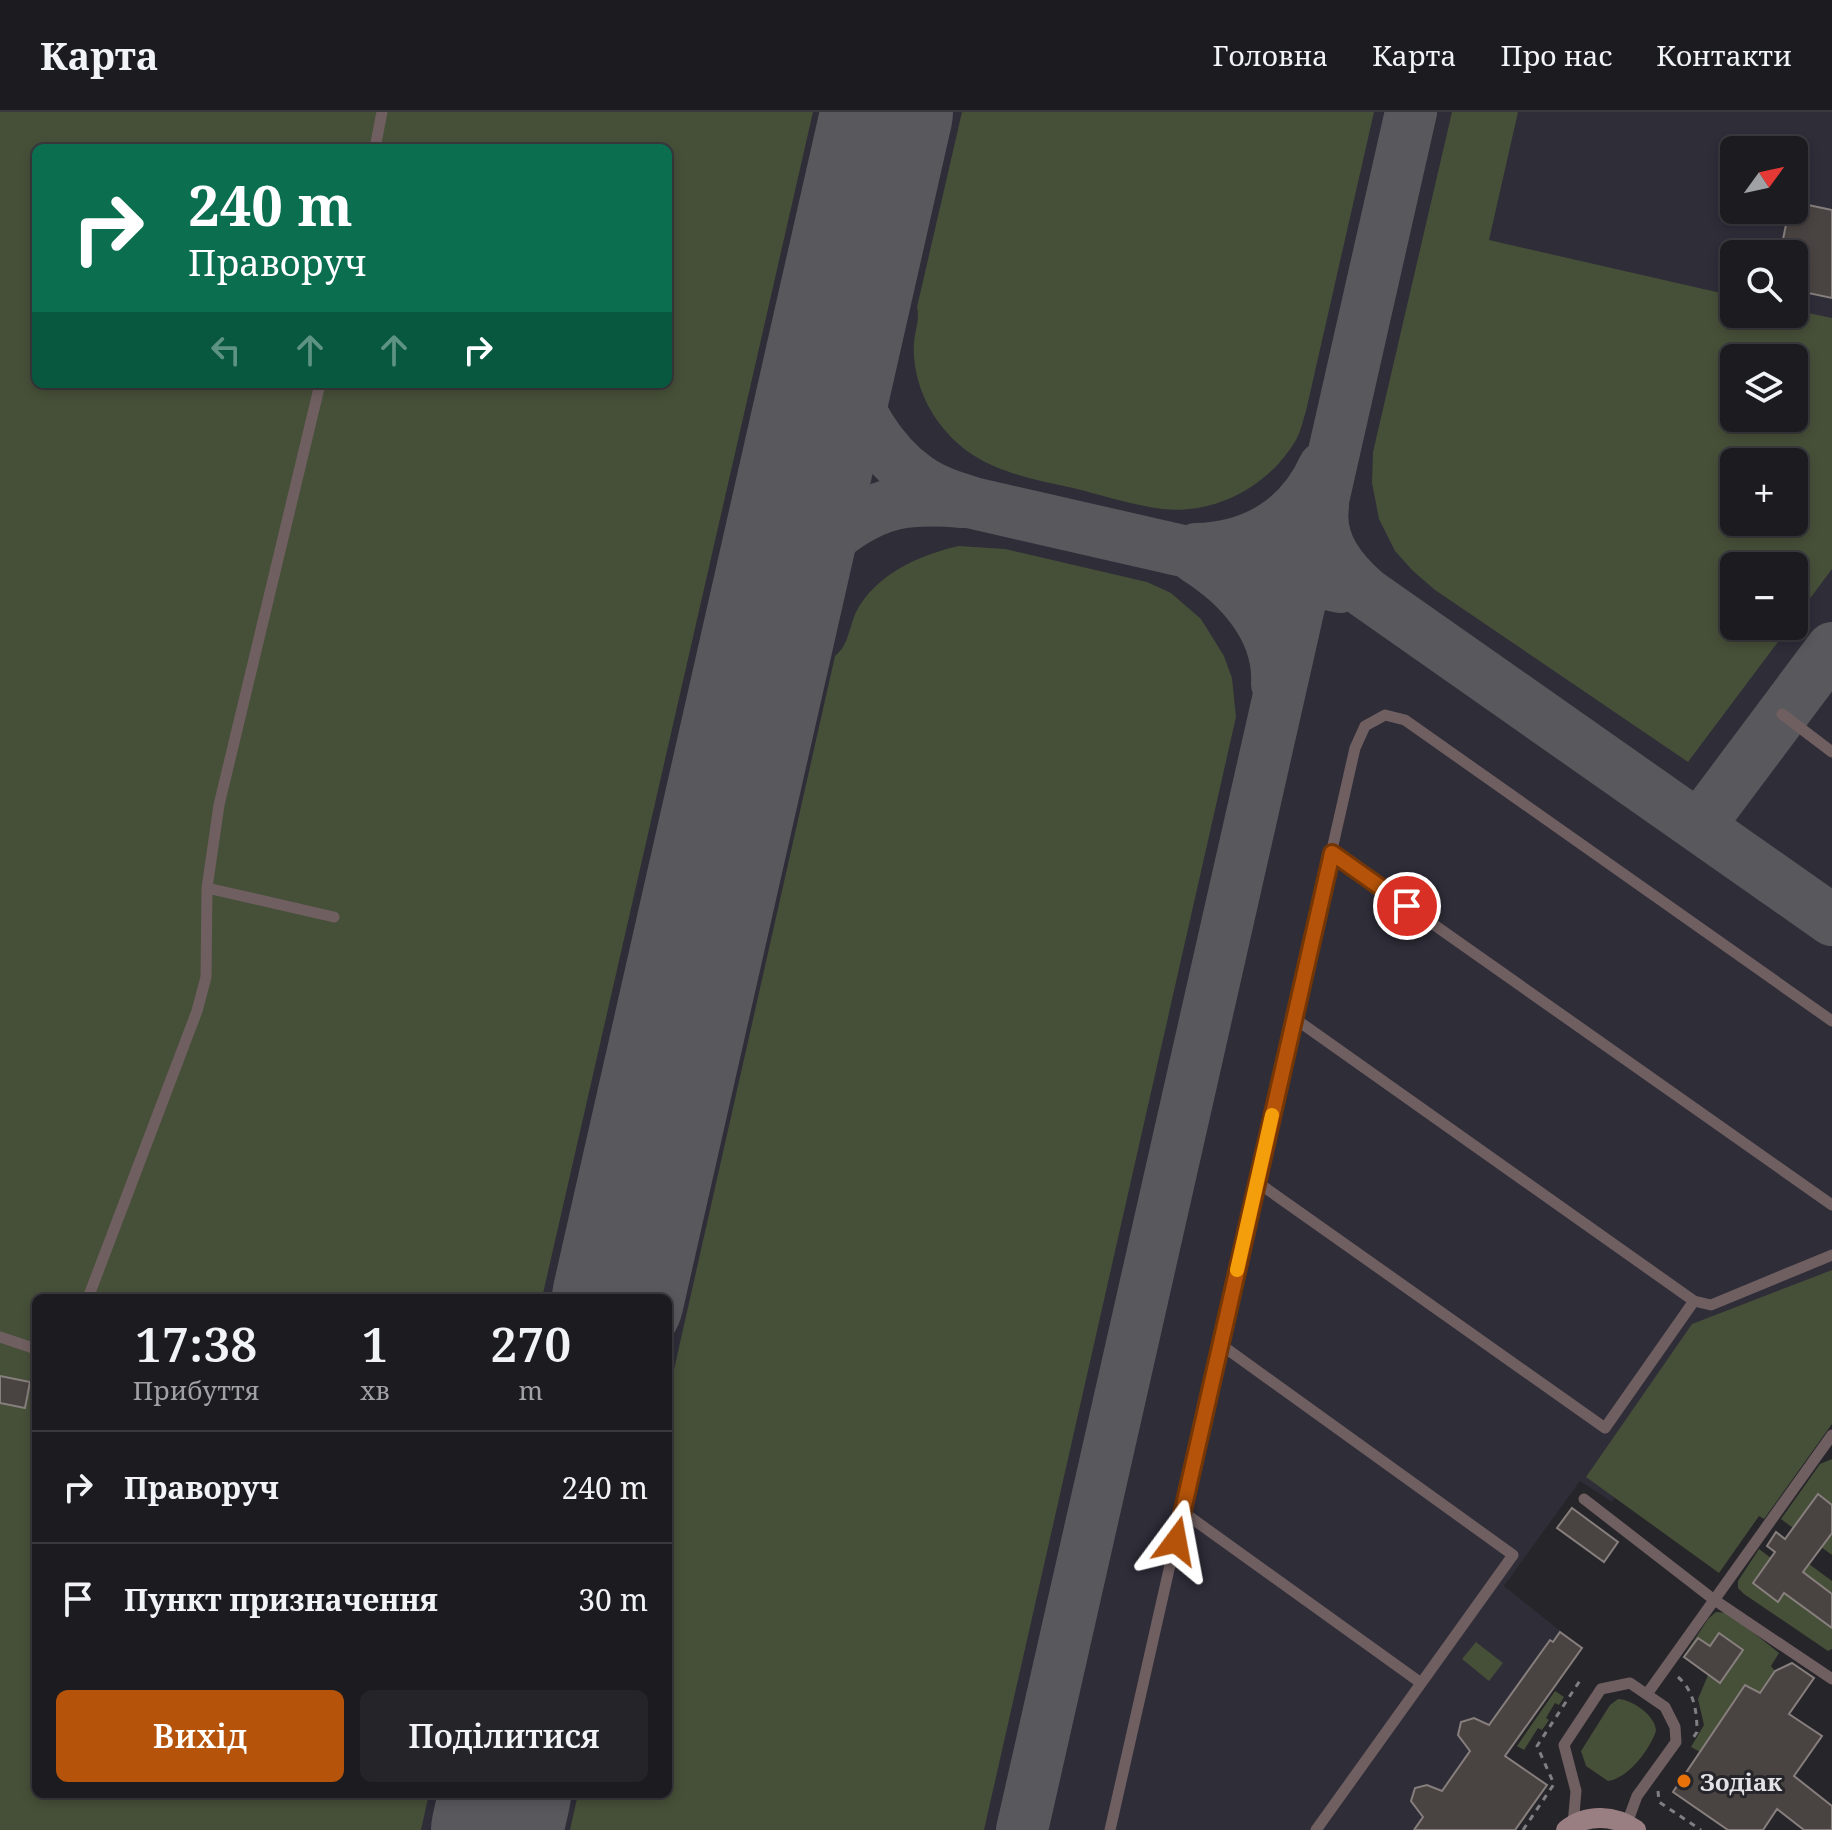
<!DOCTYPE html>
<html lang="uk">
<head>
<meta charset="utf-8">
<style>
	:root { --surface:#1c1c20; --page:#252529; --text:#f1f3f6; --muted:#a0a1a5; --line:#3a3a3e; --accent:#b45309 }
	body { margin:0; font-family:"Noto Serif",serif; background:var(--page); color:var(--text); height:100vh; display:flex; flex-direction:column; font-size:30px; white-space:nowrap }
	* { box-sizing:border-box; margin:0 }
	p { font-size:26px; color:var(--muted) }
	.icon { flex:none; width:44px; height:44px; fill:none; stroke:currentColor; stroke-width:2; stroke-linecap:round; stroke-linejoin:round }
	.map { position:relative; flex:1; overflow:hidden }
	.drawer { position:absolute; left:32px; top:1182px; width:640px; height:504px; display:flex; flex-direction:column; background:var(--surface); border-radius:12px; box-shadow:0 4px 12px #0003,0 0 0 2px var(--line) }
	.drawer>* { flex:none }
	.hud { position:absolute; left:32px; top:32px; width:640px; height:244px; border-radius:12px; box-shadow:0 4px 12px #0003,0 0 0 2px var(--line); background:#0b6e4f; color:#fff; overflow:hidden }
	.needle { width:52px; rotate:57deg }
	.tools { position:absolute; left:1720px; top:24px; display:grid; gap:16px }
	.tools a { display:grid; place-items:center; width:88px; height:88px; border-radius:12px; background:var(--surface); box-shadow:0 4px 12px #0003,0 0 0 2px var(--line); font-size:40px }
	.pin { position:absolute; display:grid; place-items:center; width:68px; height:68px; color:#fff; margin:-34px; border:4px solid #fff; border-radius:50%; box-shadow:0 2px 8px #0007 }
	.me { position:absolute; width:88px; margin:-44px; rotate:13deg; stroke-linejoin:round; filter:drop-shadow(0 0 6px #0008) }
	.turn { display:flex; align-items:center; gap:28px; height:168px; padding:0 24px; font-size:36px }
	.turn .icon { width:104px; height:104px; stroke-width:2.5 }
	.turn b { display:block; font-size:56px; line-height:68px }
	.lanes { display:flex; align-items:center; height:76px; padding:0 24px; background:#0003; justify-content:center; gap:40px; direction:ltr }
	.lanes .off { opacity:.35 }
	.eta { display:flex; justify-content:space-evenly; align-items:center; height:136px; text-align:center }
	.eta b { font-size:48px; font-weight:600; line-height:56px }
	.primary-button { display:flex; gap:16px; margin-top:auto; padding:16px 24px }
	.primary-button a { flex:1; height:92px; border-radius:12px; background:var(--accent); color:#fff; font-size:32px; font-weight:600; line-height:92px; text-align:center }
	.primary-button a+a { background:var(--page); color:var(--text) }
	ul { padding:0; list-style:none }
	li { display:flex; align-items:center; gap:24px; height:112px; padding:0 24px; border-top:2px solid var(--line) }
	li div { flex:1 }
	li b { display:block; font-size:30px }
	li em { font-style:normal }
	header { display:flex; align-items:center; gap:48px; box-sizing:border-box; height:112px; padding:0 40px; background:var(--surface); border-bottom:2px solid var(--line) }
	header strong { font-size:38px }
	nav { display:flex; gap:44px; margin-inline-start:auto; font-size:28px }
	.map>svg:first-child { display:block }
</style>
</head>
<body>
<header>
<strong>Карта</strong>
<nav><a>Головна</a><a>Карта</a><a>Про нас</a><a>Контакти</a></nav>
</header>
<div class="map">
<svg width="1832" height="1718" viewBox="0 0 1832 1718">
	<rect width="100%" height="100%" fill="#26252a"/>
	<!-- built -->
	<path fill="#2e2d38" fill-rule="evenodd" d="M0 0H1832V1161L1733 1218 1612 1390 1580 1369 1504 1474 1582 1536 1501 1650 1526 1659 1547 1673 1515 1718H0ZM36 36H668V272H36ZM1734 38H1794V98H1734ZM1734 142H1794V202H1734ZM1734 246H1794V306H1734ZM1734 350H1794V410H1734ZM1734 454H1794V514H1734ZM36 1186H668V1682H36Z"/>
	<!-- green -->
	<path fill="#464f38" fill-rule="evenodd" d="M0 0H813L542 1186H36V1682H429L421 1718H0ZM36 36H668V272H36Z
		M962 0H1374L1306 299C1303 308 1301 319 1296 328 1269 374 1216 403 1162 397 1132 393 1102 383 1073 376 1023 365 976 357 943 316 924 293 912 261 914 231 915 218 920 207 917 195Z
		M1452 0H1518L1489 128 1734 184V202H1794V198L1832 206V457L1794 508V454H1734V514H1790L1688 650 1435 478 1413 459 1395 439 1379 407 1372 371 1373 340ZM1734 246H1794V306H1734ZM1734 350H1794V410H1734Z
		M959 434 1005 437 1147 470 1171 481 1201 507 1224 544 1232 566 1236 605 984 1718H570L578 1682H668V1284L835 544C849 533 849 515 856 500 876 462 919 443 959 434Z
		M1832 1158V1312L1764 1407 1759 1404 1719 1461 1586 1365 1692 1212Z
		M1832 1347V1443L1821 1435 1809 1452 1832 1469V1537L1828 1539 1744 1482 1738 1476V1469L1759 1437 1771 1446 1793 1416 1781 1407 1820 1352Z
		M1716 1500 1729 1501 1779 1541 1771 1554 1775 1559 1760 1581 1748 1575 1737 1584 1700 1640 1691 1635 1704 1613 1698 1587 1708 1563 1683 1545 1708 1507Z
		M1476 1530 1503 1551 1489 1569 1462 1547Z
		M1555 1579 1564 1585 1559 1593 1555 1591 1546 1606 1549 1608 1542 1618 1538 1616 1524 1638 1517 1634Z
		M1618 1587C1632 1587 1656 1604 1656 1619 1650 1637 1629 1666 1608 1669L1586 1654 1581 1639 1610 1593Z"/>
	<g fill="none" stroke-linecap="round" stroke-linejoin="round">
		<!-- taxiway -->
		<path stroke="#59585d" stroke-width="52" d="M846 178C846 203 843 228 846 252 851 295 882 342 917 367 934 379 953 385 973 391L1340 475
			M1323 394C1318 431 1341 459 1366 481L1832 808
			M1196 437C1253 436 1300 408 1324 355
			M1196 446C1239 473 1280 517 1277 572
			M771 508C788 459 842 405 894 392 916 387 939 388 962 390
			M1699 714 1832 536
			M1022 1718 1411 0"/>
		<!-- runway -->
		<path stroke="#59585d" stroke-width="132" d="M618 1186 887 0
			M497 1718 505 1682"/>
	</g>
	<!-- building -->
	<path fill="#494341" stroke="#877f7d" stroke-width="2" d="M1794 90 1832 98V186L1794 178V142H1780L1789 98H1794Z
		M0 1264 30 1270 25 1296 0 1291Z
		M1818 1382 1832 1393V1421L1803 1460 1832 1482V1516L1784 1481 1778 1490 1753 1471 1775 1440 1767 1434 1776 1420 1785 1427Z
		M1572 1396 1618 1430 1604 1450 1557 1416Z
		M1560 1520 1582 1536 1505 1644 1547 1673 1515 1718H1414L1423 1705 1411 1689 1415 1676 1427 1673 1442 1679 1470 1639 1458 1623 1461 1610 1474 1606 1489 1613 1550 1528 1553 1530Z
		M1719 1521 1743 1538 1720 1571 1684 1545 1698 1526 1710 1534Z
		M1792 1551 1814 1566 1789 1602 1822 1624 1794 1664 1832 1694V1718H1804L1777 1697 1763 1718H1728L1673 1680 1745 1573 1760 1581 1775 1559Z"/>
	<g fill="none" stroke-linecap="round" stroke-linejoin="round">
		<!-- path -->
		<path stroke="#807f83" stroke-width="3" stroke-dasharray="6 6" stroke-linecap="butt" d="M1678 1565C1694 1579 1697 1599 1697 1620L1693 1626
			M1658 1679 1659 1690 1701 1718
			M1523 1718 1554 1672 1537 1634 1581 1567"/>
		<!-- lane -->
		<path stroke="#705f61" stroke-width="11" d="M375 36 382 0
			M1782 602 1832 640
			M1332 741 1832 1093
			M207 776 334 805
			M1294 906 1694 1189 1711 1193 1832 1143
			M1257 1070 1605 1316 1694 1189
			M88 1186 197 899 206 865 207 776 219 693 320 272
			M0 1225 36 1237
			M1220 1232 1513 1443 1316 1718
			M1584 1387 1713 1487 1832 1567
			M1183 1400 1421 1571
			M1647 1582 1832 1323
			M1573 1713 1576 1679 1564 1633 1601 1577 1630 1571 1665 1595 1675 1615 1676 1630 1637 1684 1627 1711
			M1110 1718 1355 636 1365 614 1385 603 1405 608 1832 909"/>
		<!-- secondary -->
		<path stroke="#9a7f82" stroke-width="20" d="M1566 1718C1587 1701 1615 1703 1636 1718"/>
	</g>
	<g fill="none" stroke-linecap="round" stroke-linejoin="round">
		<defs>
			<path id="route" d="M1176 1429 1332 741 1407 794"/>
		</defs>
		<!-- route casing -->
		<use href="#route" stroke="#753606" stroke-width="20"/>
		<!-- route -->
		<use href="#route" stroke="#b45309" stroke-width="14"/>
		<!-- slow -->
		<path stroke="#f59e0b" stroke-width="14" d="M1237 1158 1272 1003"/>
	</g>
	<!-- markers -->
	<circle fill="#e8710a" stroke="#26252a" stroke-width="3" cx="1684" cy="1669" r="8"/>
	<g text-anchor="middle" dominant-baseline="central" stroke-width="6" stroke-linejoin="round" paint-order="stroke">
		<!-- poi labels -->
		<g font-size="24" font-weight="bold" fill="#e2e1e5" stroke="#26252a" text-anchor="start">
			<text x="1700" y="1669">Зодіак</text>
		</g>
	</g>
</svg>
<div class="tools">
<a><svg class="needle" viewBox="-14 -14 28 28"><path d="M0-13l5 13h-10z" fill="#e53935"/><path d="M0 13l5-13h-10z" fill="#a0a1a5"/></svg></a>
<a><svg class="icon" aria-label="search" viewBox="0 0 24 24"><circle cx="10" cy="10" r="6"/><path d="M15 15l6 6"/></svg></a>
<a><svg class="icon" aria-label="layers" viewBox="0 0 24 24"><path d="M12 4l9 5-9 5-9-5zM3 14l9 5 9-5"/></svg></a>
<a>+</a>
<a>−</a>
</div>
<div class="pin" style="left:1407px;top:794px;background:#d93025"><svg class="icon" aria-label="arrive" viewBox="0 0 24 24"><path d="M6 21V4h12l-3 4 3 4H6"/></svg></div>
<svg class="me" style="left:1176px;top:1429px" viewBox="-20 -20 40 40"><path d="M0-17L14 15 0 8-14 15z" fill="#b45309" stroke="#fff" stroke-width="4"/></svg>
<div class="hud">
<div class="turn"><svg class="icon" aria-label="right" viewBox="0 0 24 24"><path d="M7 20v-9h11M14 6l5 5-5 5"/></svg><div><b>240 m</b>Праворуч</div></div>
<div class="lanes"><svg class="icon off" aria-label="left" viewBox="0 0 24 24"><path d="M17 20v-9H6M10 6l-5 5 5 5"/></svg><svg class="icon off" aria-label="ahead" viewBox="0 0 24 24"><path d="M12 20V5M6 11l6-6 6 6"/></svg><svg class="icon off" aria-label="ahead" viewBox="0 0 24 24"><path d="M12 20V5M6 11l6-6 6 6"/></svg><svg class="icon" aria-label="right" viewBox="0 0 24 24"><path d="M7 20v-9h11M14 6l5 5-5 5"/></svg></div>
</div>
<section class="drawer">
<div class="eta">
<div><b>17:38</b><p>Прибуття</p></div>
<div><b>1</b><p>хв</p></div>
<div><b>270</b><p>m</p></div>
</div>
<ul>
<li><svg class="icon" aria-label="right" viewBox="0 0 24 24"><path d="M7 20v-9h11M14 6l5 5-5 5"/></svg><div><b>Праворуч</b></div><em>240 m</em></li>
<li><svg class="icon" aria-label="arrive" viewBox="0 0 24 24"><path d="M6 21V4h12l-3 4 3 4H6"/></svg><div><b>Пункт призначення</b></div><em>30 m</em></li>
</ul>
<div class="primary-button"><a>Вихід</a><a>Поділитися</a></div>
</section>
</div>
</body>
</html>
